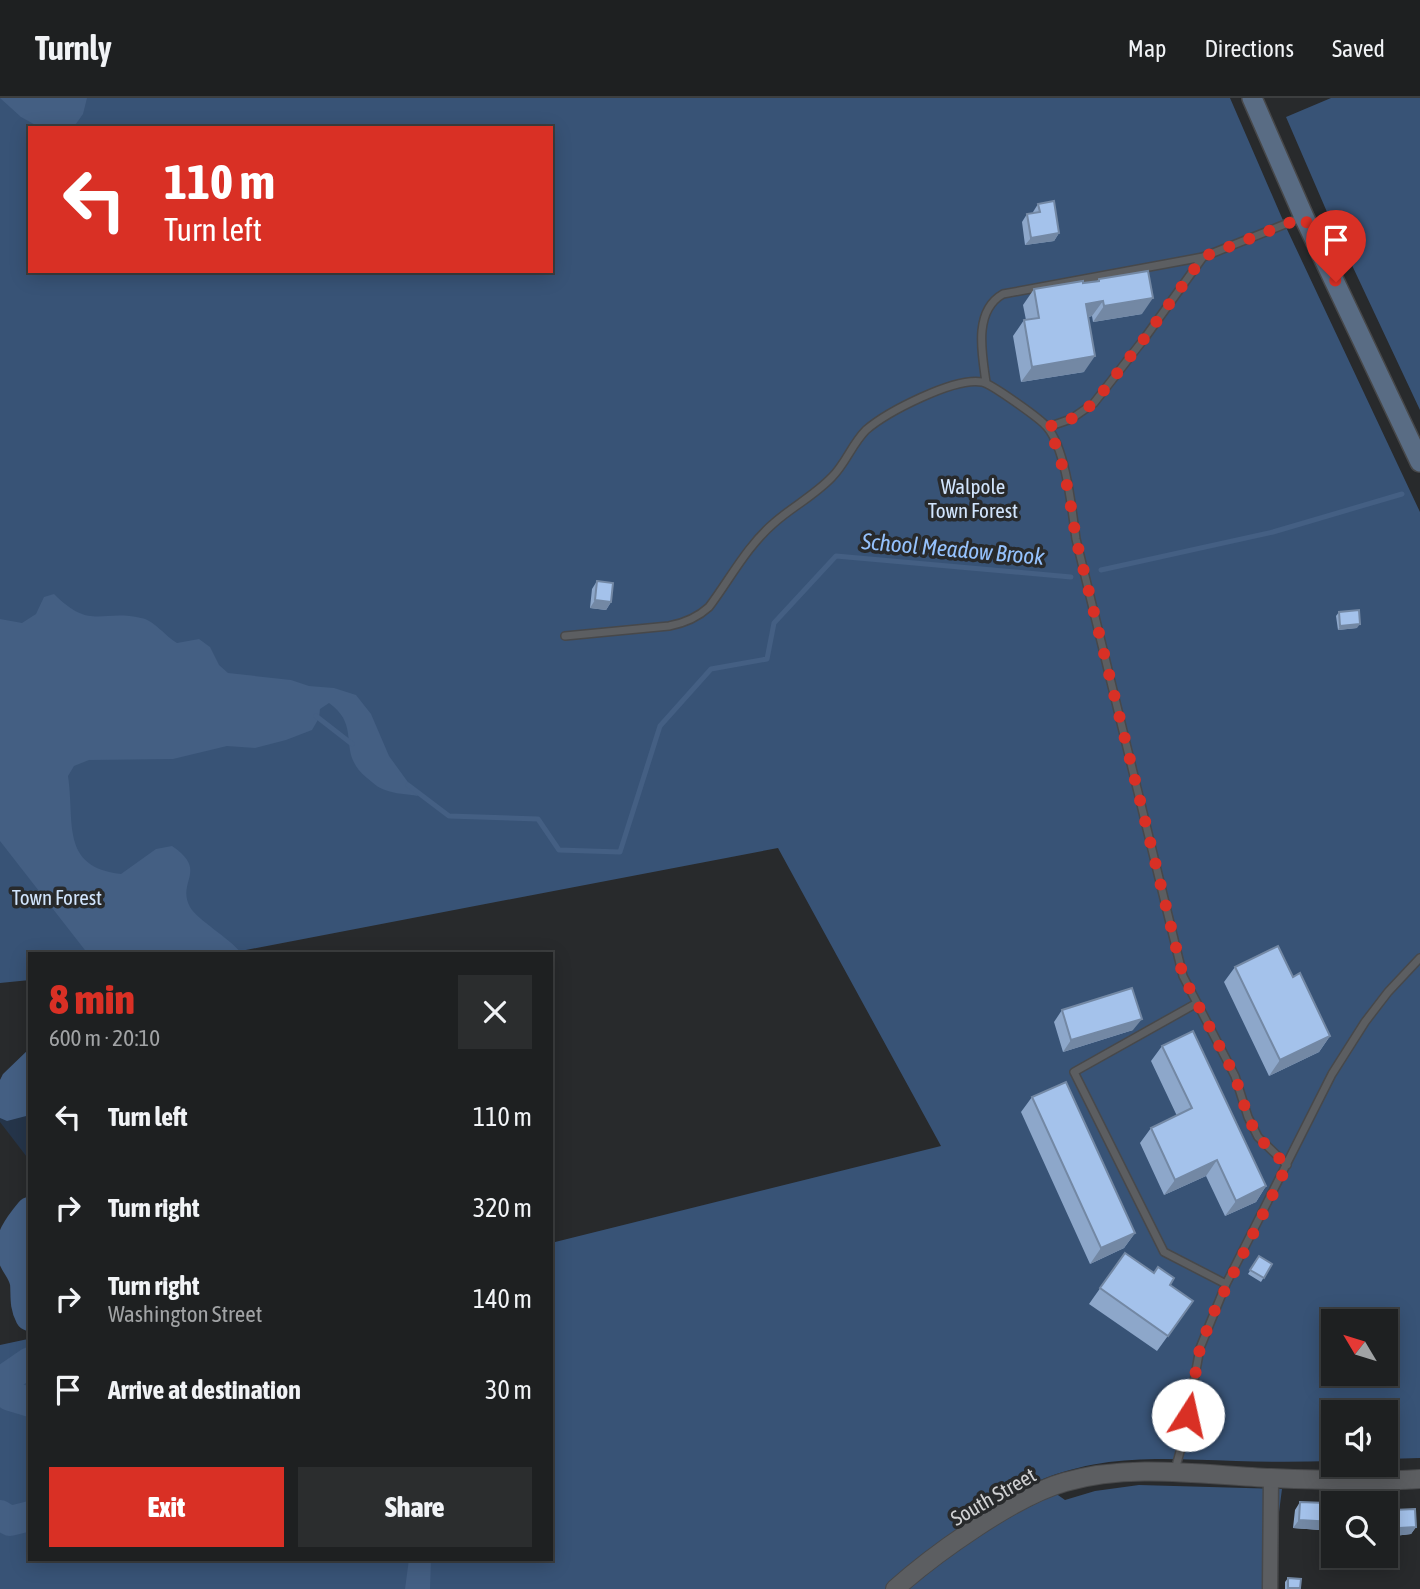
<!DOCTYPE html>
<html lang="en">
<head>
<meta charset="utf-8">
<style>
	:root { --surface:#1e2021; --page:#2b2d2e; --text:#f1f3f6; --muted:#a1a3a5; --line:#3c3e3f; --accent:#d93025 }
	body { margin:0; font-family:"Asap Condensed",sans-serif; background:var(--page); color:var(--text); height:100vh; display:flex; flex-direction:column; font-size:26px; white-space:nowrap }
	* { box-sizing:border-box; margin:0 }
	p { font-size:23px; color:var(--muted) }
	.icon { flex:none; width:38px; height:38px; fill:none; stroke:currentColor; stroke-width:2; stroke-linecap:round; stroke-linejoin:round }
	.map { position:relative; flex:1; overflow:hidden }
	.sheet { position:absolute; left:28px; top:854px; width:525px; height:609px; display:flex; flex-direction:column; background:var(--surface); border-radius:0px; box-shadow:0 4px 18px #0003,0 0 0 2px var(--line) }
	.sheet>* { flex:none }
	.banner { position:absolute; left:28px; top:28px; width:525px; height:147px; border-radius:0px; box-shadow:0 4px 18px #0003,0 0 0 2px var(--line); background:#d93025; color:#fff; overflow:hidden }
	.needle { width:46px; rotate:308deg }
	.fabs { position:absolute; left:1321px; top:1211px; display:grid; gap:14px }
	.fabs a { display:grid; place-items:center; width:77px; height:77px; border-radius:0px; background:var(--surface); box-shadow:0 4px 18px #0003,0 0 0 2px var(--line); font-size:35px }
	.pin { position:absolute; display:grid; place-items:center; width:60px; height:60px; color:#fff; margin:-72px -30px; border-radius:50% 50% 50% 0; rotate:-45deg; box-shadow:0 0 7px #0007 }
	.pin .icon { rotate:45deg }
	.me { position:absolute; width:77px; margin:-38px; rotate:10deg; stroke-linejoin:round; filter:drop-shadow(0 0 5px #0008) }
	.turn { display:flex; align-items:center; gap:24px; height:147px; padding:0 21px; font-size:32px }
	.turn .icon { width:91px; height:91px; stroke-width:2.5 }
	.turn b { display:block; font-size:49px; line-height:60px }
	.round { display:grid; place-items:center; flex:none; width:74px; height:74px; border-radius:0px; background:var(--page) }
	.headline { display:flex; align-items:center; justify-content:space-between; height:119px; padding:0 21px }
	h1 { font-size:42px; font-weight:800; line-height:52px; color:var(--accent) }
	.action { display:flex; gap:14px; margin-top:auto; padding:14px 21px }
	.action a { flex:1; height:80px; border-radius:0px; background:var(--accent); color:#fff; font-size:28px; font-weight:800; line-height:80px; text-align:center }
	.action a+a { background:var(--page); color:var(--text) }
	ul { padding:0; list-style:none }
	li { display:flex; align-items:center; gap:21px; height:91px; padding:0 21px }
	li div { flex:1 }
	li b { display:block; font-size:26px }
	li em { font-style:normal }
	header { display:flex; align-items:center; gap:42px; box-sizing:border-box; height:98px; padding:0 35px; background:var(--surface); border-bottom:2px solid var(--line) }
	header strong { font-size:33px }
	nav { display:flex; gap:38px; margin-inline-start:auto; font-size:24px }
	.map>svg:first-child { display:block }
</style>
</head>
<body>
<header>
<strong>Turnly</strong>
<nav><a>Map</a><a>Directions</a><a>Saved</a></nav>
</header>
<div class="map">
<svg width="1420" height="1491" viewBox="0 0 1420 1491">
	<rect width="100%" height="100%" fill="#282a2c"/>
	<!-- green -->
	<path fill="#25354a" d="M3 976 30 1014V1063L0 1024V982Z"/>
	<!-- forest -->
	<path fill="#385376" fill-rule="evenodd" d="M0 0H1230L1285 127 1420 414V1360L1386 1361V1314H1334L1333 1363C1301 1364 1268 1364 1236 1363 1164 1361 1106 1355 1038 1383L1065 1402 1095 1393 1139 1387 1282 1391 1269 1491H0V1247L28 1241 30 1237V1461H551V1145L941 1048 778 750 225 856H30V882L0 885ZM30 30H551V173H30ZM1334 1223H1386V1276H1334Z
		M1331 0H1420V312L1327 114 1286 19Z"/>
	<!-- water -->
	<path fill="#445f83" d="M0 0H87L83 16 73 30H41L21 19Z
		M54 496C91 533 101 511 141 520 154 522 165 538 177 545L199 541 210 549 219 567 228 575 291 582 309 588 334 590 356 597 371 616 389 658 418 698C407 696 395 696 385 692 378 690 372 684 367 680 335 654 363 629 329 605L320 611 319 620 312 632 286 642 255 650 227 648 173 661 89 662 74 668 68 678C75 725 60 769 121 776L156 751 172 748C209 773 176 783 190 809 197 822 230 840 242 856H88L0 743V521L22 525 36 516 44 499Z
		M30 950V1017L7 1023 0 1020V982L3 976Z
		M409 1461H431L430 1491H405Z"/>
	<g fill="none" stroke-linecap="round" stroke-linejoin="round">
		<!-- stream -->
		<path stroke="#445f83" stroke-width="5" d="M1101 472 1273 434 1402 396
			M316 618 352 646
			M408 687 449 718 538 721 559 752 620 754 660 628 711 571 767 561 774 525 836 458 1071 479"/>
		<!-- river -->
		<path stroke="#445f83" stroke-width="30" d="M30 1114C20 1126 6 1143 13 1160 17 1169 23 1174 25 1185 26 1197 24 1207 30 1218
			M30 1264 5 1281 4 1289 10 1298 30 1304
			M0 1417 10 1423 30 1418"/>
		<defs>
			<path id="service" d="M986 284C982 256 973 213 1003 196L1203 159 1303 119
				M1048 329 1071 321 1094 305 1144 241 1203 159
				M565 538 669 528C685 525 697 520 709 509 730 481 747 448 774 425 792 409 815 397 832 379 846 365 852 346 866 332 887 314 954 279 982 284 990 285 1041 321 1047 329 1066 351 1072 412 1076 441L1183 878 1235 978 1248 1019 1258 1039 1287 1067
				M1197 905 1074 974 1164 1154 1226 1186
				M1175 1372 1184 1339 1200 1250 1226 1186 1332 976 1365 924 1388 894 1420 860"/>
			<path id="minor" d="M1270 1491 1271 1380"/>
			<path id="tertiary" d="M895 1491C934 1456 1015 1398 1065 1384 1132 1365 1203 1377 1271 1380 1321 1382 1371 1384 1420 1381"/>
			<path id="secondary" d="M1252 0 1304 119 1420 364"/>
		</defs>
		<!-- service casing -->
		<use href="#service" stroke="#47484a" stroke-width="10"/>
		<!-- minor casing -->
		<use href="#minor" stroke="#47484a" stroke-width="17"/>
		<!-- tertiary casing -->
		<use href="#tertiary" stroke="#47484a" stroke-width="20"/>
		<!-- secondary casing -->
		<use href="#secondary" stroke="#47484a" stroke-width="22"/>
		<!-- service -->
		<use href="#service" stroke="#5c5e61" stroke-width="7"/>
		<!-- minor -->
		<use href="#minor" stroke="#5c5e61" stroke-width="14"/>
		<!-- tertiary -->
		<use href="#tertiary" stroke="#5c5e61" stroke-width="18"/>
		<!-- secondary -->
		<use href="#secondary" stroke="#596c84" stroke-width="19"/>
	</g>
	<!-- wall -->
	<path fill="#8da7ca" d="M1038 106 1059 135 1054 143 1025 147 1022 124 1027 116H1033V114Z
		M1099 181 1142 216 1093 224 1092 218 1089 219 1084 274 1021 284 1013 238 1024 222H1026L1023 207 1034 191 1083 185 1097 183Z
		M597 483 611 504 606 512 590 510 592 491Z
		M1339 514 1357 530 1338 532 1336 518Z
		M1235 869 1293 879 1330 938 1319 954 1269 978 1224 884Z
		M1062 912 1133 932 1063 954 1054 924Z
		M1162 948 1266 1088 1256 1104 1225 1118 1206 1078 1164 1097 1140 1045 1151 1030 1177 1018 1151 963Z
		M1032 999 1135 1135 1124 1150 1090 1166 1021 1014Z
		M1125 1155 1193 1203 1157 1253 1089 1206Z
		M1259 1158 1272 1166 1261 1184 1248 1176Z
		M1392 1402 1393 1412 1415 1411 1416 1429 1411 1436 1394 1438 1393 1430 1386 1431V1405H1366L1367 1404Z
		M1300 1404 1325 1412 1334 1413V1433L1293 1430 1295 1412Z
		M1288 1480 1300 1490V1491H1285V1484Z"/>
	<!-- shaded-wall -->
	<path fill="#7388a4" d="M1059 135 1054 143 1025 147 1031 140Z
		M1153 200 1142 216 1093 224 1104 208Z
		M1103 203 1092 218 1075 221 1086 206Z
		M1095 258 1084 274 1021 284 1032 269Z
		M595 502 611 504 606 512 590 510Z
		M1360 526 1357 530 1338 532 1340 528Z
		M1142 921 1133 932 1063 954 1071 942Z
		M1330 938 1319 954 1269 978 1280 962Z
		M1217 1062 1206 1078 1164 1097 1175 1082Z
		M1266 1088 1256 1104 1225 1118 1236 1103Z
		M1135 1135 1124 1150 1090 1166 1101 1150Z
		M1299 1422 1334 1424V1433L1293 1430Z
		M1399 1422 1393 1430 1386 1431V1423Z
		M1416 1429 1411 1436 1394 1438 1399 1430Z"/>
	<!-- building -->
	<path fill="#a4c2eb" stroke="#7388a4" stroke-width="2" d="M1054 103 1059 135 1031 140 1027 116 1040 114 1038 106Z
		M1148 173 1153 200 1104 208 1103 203 1086 206 1095 258 1032 269 1024 222 1039 220 1034 191 1083 183V185L1099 183V181Z
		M597 483 613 485 611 504 595 502Z
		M1359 512 1360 526 1340 528 1339 514Z
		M1278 848 1293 879 1300 875 1330 938 1280 962 1235 869Z
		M1132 890 1142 921 1071 942 1062 912Z
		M1193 933 1266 1088 1236 1103 1217 1062 1175 1082 1151 1030 1192 1010 1162 948Z
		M1066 984 1135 1135 1101 1150 1032 999Z
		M1125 1155 1154 1175 1158 1169 1174 1180 1170 1187 1193 1203 1168 1238 1100 1190Z
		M1259 1158 1272 1166 1264 1180 1250 1172Z
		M1392 1402 1393 1412 1415 1411 1416 1429 1399 1430V1422L1386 1423V1405H1367V1404Z
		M1300 1404 1326 1405 1325 1412 1334 1413V1424L1299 1422Z
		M1288 1480 1301 1481 1300 1490H1288Z"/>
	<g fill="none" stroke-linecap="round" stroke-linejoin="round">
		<!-- route -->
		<path stroke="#d93025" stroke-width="12" stroke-dasharray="0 21.6" d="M1188 1317 1200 1250 1213 1216 1287 1068 1258 1039 1248 1019 1235 978 1183 878 1076 441C1070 402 1065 365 1048 329L1071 321 1094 305 1144 241 1203 159 1304 119 1336 184"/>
	</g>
	<g text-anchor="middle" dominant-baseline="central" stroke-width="7" stroke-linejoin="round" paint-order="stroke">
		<!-- park labels -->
		<g font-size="21" fill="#d2e5fd" stroke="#282a2c">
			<text x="973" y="388">Walpole<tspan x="973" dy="24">Town Forest</tspan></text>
			<text x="57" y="799">Town Forest</text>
		</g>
		<!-- street labels -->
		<g font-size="21" fill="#d1d2d4" stroke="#282a2c">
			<text transform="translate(993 1398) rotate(-30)">South Street</text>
		</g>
		<!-- water labels -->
		<g font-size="23" font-style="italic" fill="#95c2fd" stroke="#282a2c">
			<text transform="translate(953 451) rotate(5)">School Meadow Brook</text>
		</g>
	</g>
</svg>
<div class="fabs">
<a><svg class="needle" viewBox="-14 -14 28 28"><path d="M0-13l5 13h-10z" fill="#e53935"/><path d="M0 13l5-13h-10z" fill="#a1a3a5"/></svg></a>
<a><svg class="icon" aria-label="sound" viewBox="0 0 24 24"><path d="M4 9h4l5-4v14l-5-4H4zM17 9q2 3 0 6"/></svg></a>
<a><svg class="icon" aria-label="search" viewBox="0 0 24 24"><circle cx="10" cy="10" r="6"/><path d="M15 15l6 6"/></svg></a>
</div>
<div class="pin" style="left:1336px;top:184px;background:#d93025"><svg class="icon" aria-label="arrive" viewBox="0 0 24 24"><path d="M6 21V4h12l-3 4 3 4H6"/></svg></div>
<svg class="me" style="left:1188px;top:1317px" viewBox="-20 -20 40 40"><circle r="19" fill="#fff"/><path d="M0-13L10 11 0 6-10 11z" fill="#d93025"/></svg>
<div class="banner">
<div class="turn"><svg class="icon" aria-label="left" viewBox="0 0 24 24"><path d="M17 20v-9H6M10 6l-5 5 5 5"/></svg><div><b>110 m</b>Turn left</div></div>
</div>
<section class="sheet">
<div class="headline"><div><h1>8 min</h1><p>600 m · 20:10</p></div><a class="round"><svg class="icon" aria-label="close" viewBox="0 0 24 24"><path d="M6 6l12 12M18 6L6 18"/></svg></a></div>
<ul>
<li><svg class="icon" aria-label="left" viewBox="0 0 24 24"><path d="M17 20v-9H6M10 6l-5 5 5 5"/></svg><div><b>Turn left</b></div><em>110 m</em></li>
<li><svg class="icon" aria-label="right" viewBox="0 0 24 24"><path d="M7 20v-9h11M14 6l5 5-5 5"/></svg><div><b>Turn right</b></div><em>320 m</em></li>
<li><svg class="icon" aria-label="right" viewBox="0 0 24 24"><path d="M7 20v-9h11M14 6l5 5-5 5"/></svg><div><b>Turn right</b><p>Washington Street</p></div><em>140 m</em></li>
<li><svg class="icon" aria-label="arrive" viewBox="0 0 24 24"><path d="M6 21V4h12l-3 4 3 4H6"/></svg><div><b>Arrive at destination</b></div><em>30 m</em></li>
</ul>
<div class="action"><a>Exit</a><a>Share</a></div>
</section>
</div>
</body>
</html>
